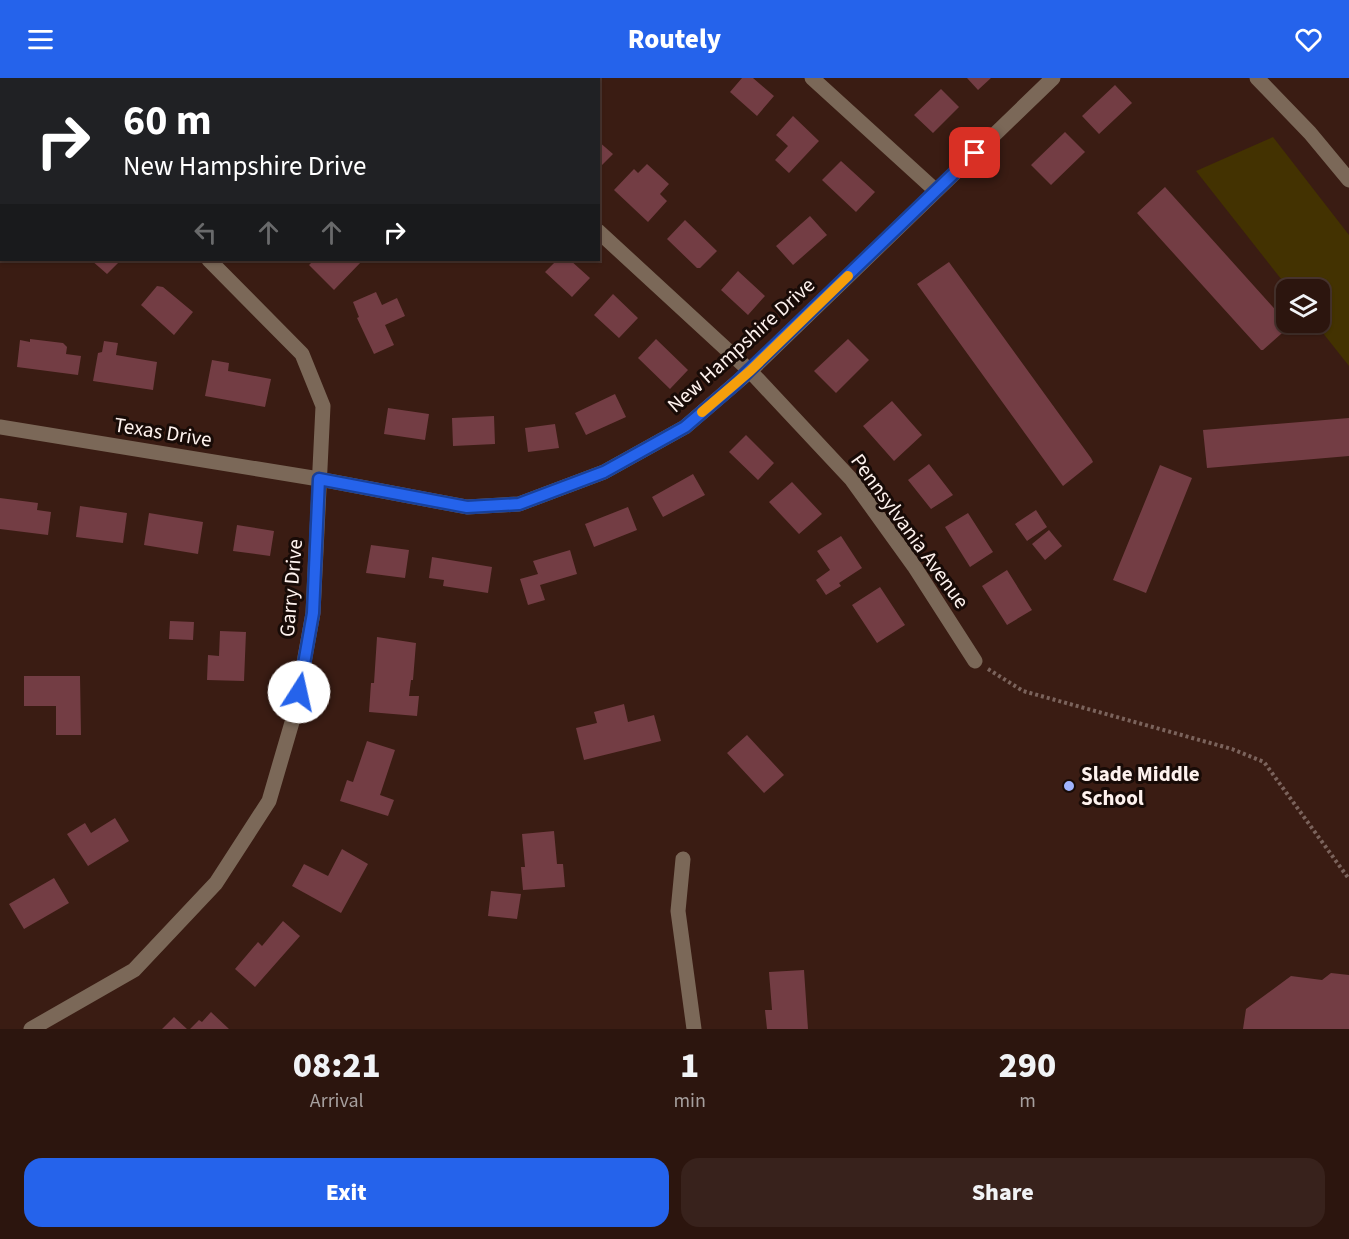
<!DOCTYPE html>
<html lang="en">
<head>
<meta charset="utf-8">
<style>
	:root { --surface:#2c150e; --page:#38221c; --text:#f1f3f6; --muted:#a69f9e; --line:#48342e; --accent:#2563eb }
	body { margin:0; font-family:"Source Sans 3",sans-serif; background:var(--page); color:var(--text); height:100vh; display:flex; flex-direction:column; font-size:22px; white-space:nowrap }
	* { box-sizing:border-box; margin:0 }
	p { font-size:20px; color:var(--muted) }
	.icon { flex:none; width:33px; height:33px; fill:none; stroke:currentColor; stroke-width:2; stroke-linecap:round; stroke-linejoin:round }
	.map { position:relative; height:951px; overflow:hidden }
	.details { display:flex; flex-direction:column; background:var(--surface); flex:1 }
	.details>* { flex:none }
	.banner { position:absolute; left:0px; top:0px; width:600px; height:183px; box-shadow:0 2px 4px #0004,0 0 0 2px var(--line); background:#202124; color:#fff; overflow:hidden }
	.tools { position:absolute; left:1276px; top:201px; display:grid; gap:12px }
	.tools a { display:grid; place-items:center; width:54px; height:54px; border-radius:12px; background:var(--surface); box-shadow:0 2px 4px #0004,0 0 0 2px var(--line); font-size:30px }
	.pin { position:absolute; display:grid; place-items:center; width:51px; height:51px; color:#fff; margin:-26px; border-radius:12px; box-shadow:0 3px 9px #0006 }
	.me { position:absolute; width:66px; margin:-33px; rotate:10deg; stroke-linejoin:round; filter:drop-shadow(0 0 4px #0008) }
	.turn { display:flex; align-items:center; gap:21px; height:126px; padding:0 24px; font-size:27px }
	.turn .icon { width:78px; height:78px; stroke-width:2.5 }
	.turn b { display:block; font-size:42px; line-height:51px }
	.lanes { display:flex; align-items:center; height:57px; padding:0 24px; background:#0003; justify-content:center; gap:30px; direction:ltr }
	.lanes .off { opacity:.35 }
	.eta { display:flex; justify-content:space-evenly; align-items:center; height:102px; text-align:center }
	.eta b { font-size:36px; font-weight:800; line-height:42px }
	.primary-button { display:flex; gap:12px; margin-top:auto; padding:12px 24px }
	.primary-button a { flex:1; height:69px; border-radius:18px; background:var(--accent); color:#fff; font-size:24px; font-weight:800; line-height:69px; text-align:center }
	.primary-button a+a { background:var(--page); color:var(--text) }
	header { display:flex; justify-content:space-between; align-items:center; height:78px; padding:0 24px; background:var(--accent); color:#fff; font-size:27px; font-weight:800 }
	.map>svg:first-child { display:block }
</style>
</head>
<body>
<header><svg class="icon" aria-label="menu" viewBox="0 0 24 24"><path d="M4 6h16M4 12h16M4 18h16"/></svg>Routely<svg class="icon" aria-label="heart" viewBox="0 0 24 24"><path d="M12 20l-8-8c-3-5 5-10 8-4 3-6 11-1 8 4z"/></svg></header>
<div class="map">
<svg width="1349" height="951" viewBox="0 0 1349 951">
	<rect width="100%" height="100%" fill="#3a1c13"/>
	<!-- green -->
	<path fill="#433201" d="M1273 59 1349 157V288L1315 245 1320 244V212L1289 211 1196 93Z"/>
	<!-- building -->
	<path fill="#733d44" d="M742 0H753L774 18 757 38 730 14Z
		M967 0H991L978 12Z
		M1115 7 1132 25 1099 56 1082 38Z
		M941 11 959 29 933 55 914 37Z
		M793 38 819 63 789 95 775 82 788 68 776 57Z
		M1065 54 1085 74 1051 107 1031 87Z
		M598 63 613 76 598 91Z
		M841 83 875 114 856 134 822 102Z
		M647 86 669 106 660 116 667 123 648 144 614 112 634 91 638 95Z
		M1165 109 1290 248 1263 272H1261L1137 135Z
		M810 138 827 157 793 187 776 168Z
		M685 142 717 173 700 190H697L667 161Z
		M91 182H121L107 196Z
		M314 182H361L362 183 334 212 309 187Z
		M557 182H570L590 200 572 219 545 194Z
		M949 184 1091 380 1093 384 1063 408 917 206Z
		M738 193 765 218 748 237 721 212Z
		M157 208 163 209 193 234 174 257 141 227Z
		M376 214 382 227 397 220 405 238 385 247 394 267 374 276 357 240 359 239 353 224Z
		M613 216 638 240 619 260 594 237Z
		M30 261 63 265 67 269 66 276 81 278 78 297 17 289 20 262 30 264Z
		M656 261 688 292 670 311 638 280Z
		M848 261 869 282 836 315 814 293Z
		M104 263 118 265 116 277 157 284 153 312 93 303 98 275 102 274Z
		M212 282 229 285 228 293 271 301 265 329 205 318Z
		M615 316 626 339 586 357 575 335Z
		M892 323 922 357 894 383 863 348Z
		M388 330 429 336 425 362 384 356Z
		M494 338 495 366 453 368 452 340Z
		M1349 340V378L1207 390 1203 352Z
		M555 346 559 370 528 374 525 350Z
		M746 357 774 385 758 402 729 374Z
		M929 386 953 417 931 431 908 402Z
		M1160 387 1192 400 1146 515 1113 502Z
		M693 396 705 417 663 439 652 419Z
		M792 404 822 436 799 456 769 424Z
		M0 420 38 425 37 432 51 434 48 457 0 451Z
		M80 428 127 435 123 465 76 459Z
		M628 429 637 452 594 469 585 446Z
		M1036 432 1047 449 1027 463 1015 446Z
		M149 435 203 444 198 476 144 467Z
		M968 435 993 474 970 489 945 449Z
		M237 447 274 453 270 478 233 473Z
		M1049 452 1062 468 1045 482 1032 466Z
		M841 458 862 490 839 505 841 508 826 517 816 502 830 492 817 473Z
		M371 467 409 472 405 500 366 495Z
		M570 472 577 496 540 507 545 522 528 527 520 501 538 496 533 483Z
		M432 479 492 489 488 515 443 508 444 502 429 500Z
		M1007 492 1032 532 1007 547 982 508Z
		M880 509 905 547 877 565 852 527Z
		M170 543 194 544 193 562 169 561Z
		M220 553 246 554 244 603 207 602 208 577 219 578Z
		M377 559 416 565 413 602H411L409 618H419L417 638 369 634 371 605H374Z
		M24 598H80L81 657H56V628H24Z
		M624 626 628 644 654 637 661 663 584 682 576 650 597 645 594 634Z
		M747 657 784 697 764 715 727 675Z
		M367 663 395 672 380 717 394 722 388 738 340 723 347 702 353 704Z
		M115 740 129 763 88 788 67 756 85 745 91 755Z
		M554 753 557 786H563L565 809 523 812 521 789H525L522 756Z
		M342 771 368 786 341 835 292 808 304 786 328 798Z
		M54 800 69 825 24 851 9 826Z
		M491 813 521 816 517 841 488 838Z
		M283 843 300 858 255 909 235 891 258 864 262 868Z
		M804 892 808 951H767L765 932H772L769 894Z
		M1331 895 1349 897V951H1243L1246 931 1291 898 1322 902Z
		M211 934 229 951H190L199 942 202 944Z
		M174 939 187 951H162Z"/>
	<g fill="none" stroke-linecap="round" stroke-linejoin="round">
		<!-- path -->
		<path stroke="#7b635c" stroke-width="4" stroke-dasharray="3 3" stroke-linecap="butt" d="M988 591 1023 613 1232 671 1264 684 1349 801"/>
		<!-- minor -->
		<path stroke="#7b6858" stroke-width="15" d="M434 0 436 2
			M812 0 935 112
			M1257 0 1310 55 1349 102
			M0 24 2 25
			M598 153 750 293 852 402 914 488 975 583
			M0 349 319 401 467 429 519 426 604 394 685 349 750 293 1053 0
			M683 781 678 833 694 951
			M31 951 134 892 216 805 269 723 295 634 313 535 323 328 302 276 209 182"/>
	</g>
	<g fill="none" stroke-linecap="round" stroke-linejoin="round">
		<defs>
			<path id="route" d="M299 614 313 535 319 401 467 429 519 426 604 394 685 349 734 307 975 75"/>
		</defs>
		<!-- route casing -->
		<use href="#route" stroke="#184099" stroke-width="15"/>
		<!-- route -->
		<use href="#route" stroke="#2563eb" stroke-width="10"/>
		<!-- slow -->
		<path stroke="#f59e0b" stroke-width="10" d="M702 334 750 293 848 198"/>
	</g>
	<!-- markers -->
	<circle fill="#a0b3fd" stroke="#180b07" stroke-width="2" cx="1069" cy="708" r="6"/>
	<g text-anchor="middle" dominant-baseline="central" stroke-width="6" stroke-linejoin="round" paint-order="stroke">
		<!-- street labels -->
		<g font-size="21" fill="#fef2ee" stroke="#180b07">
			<text transform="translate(741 267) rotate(-42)">New Hampshire Drive</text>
			<text transform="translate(163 354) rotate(9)">Texas Drive</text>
			<text transform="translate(910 453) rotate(54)">Pennsylvania Avenue</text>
			<text transform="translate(291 510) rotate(-85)">Garry Drive</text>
		</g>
		<!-- poi labels -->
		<g font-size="21" font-weight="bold" fill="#fef2ee" stroke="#180b07" text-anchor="start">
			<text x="1081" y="696">Slade Middle<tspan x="1081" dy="24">School</tspan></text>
		</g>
	</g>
</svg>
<div class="tools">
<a><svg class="icon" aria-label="layers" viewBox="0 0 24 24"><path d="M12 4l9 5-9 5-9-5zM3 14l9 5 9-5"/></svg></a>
</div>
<div class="pin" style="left:975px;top:75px;background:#d93025"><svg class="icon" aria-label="arrive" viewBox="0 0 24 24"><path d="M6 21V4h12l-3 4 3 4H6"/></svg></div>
<svg class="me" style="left:299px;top:614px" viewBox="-20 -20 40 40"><circle r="19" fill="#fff"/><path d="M0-13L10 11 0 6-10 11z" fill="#2563eb"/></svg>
<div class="banner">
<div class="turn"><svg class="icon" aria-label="right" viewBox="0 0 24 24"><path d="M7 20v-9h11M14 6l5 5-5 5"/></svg><div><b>60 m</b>New Hampshire Drive</div></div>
<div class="lanes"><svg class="icon off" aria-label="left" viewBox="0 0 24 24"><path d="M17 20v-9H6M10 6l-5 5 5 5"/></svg><svg class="icon off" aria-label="ahead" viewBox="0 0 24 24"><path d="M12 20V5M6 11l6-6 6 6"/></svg><svg class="icon off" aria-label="ahead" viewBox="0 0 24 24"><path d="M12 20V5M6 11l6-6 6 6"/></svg><svg class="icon" aria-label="right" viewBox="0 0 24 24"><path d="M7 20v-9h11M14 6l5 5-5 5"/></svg></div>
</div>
</div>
<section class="details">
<div class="eta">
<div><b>08:21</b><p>Arrival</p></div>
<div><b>1</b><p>min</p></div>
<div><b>290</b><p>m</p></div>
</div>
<div class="primary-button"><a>Exit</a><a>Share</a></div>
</section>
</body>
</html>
